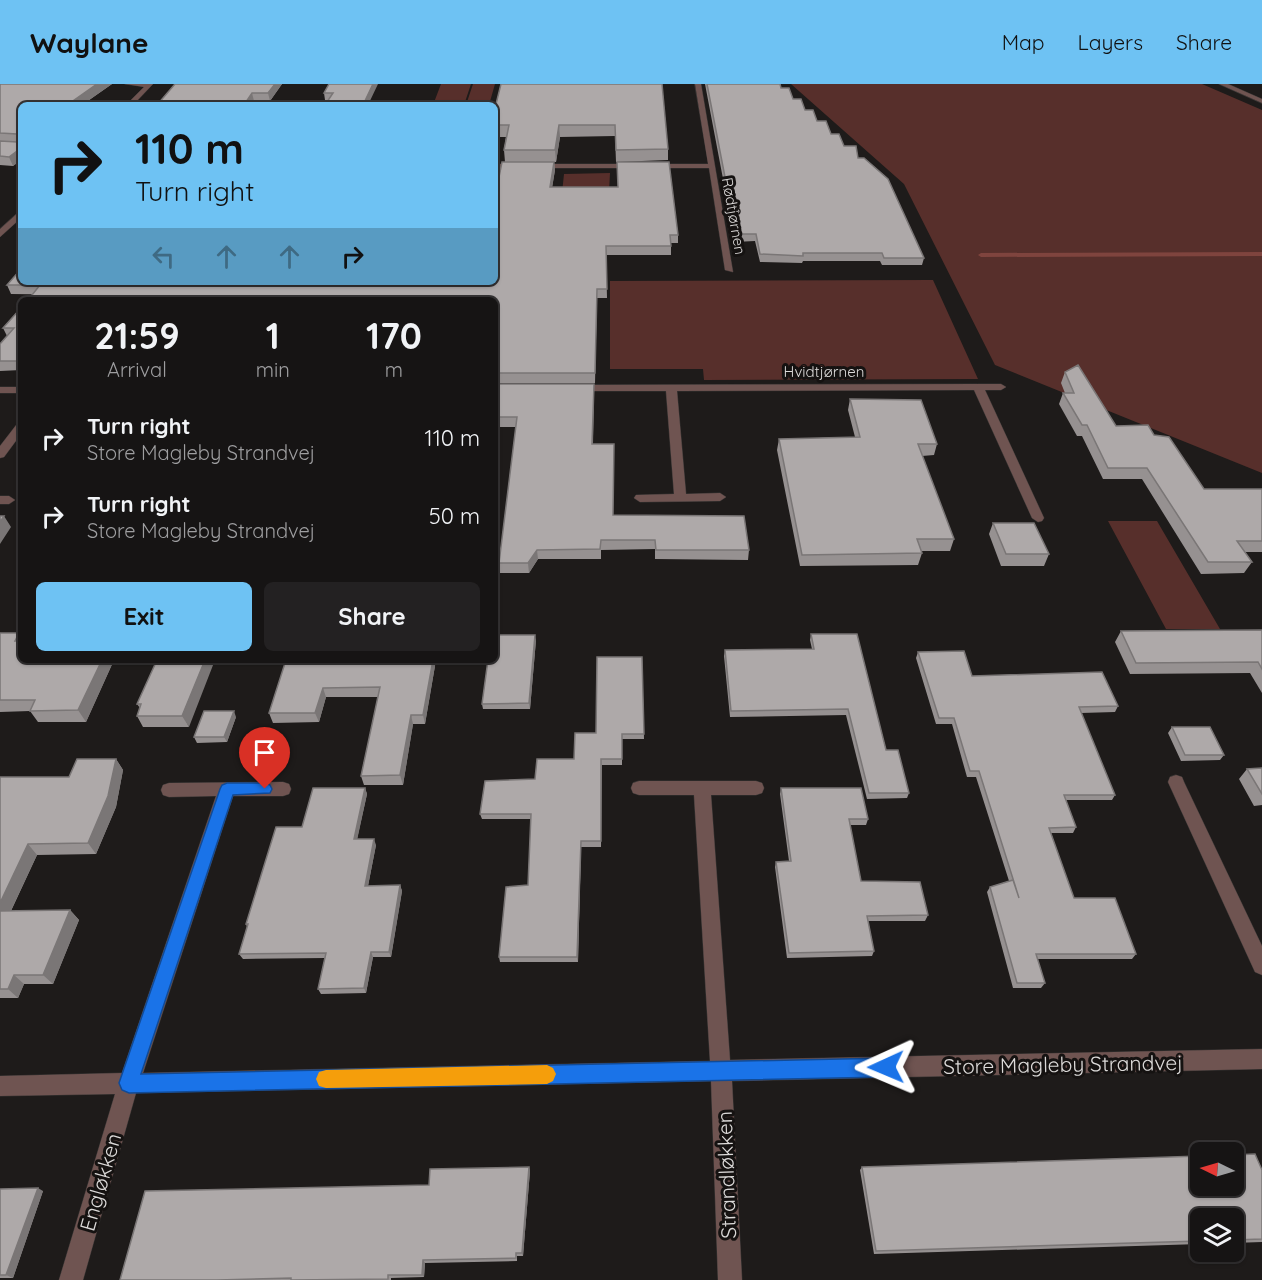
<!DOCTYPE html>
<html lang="en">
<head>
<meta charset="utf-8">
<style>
	:root { --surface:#161414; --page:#232122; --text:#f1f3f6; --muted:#9e9ea0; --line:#353334; --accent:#6ec2f3 }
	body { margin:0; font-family:Quicksand,sans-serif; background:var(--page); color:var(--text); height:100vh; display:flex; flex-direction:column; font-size:22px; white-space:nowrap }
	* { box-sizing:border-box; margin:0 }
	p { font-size:20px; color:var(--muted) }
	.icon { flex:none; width:33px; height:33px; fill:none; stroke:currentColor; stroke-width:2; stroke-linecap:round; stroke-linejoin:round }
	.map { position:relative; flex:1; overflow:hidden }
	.details { position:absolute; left:18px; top:213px; width:480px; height:366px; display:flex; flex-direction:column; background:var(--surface); border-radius:9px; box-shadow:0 2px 4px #0004,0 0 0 2px var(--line) }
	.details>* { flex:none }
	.top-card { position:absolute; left:18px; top:18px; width:480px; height:183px; border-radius:9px; box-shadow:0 2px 4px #0004,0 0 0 2px var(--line); background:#6ec2f3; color:#111; overflow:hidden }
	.needle { width:39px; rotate:275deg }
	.tools { position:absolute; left:1190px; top:1058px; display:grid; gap:12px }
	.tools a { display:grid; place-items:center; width:54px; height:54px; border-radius:9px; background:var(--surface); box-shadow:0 2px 4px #0004,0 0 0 2px var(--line); font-size:30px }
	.pin { position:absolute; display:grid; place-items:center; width:51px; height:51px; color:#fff; margin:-62px -26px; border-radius:50% 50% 50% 0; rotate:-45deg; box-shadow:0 0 6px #0007 }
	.pin .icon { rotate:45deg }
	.me { position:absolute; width:66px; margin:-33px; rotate:269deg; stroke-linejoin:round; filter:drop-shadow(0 0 4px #0008) }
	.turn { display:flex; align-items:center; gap:21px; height:126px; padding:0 18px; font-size:27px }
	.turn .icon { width:78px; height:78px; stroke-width:2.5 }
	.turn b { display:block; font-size:42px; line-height:51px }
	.lanes { display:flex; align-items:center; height:57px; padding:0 18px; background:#0003; justify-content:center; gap:30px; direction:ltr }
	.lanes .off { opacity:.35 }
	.eta { display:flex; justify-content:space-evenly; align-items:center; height:102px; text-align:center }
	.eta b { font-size:36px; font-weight:700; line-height:42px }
	.button { display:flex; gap:12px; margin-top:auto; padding:12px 18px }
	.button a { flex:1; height:69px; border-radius:9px; background:var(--accent); color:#111; font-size:24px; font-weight:700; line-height:69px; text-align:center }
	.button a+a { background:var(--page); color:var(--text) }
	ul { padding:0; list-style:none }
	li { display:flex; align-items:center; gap:18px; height:78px; padding:0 18px }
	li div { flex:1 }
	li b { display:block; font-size:22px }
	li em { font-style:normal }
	header { display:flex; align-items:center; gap:36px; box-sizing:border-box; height:84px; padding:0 30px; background:var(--accent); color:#111 }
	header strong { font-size:28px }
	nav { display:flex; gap:33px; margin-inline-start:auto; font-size:21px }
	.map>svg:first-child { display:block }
</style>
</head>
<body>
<header>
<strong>Waylane</strong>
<nav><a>Map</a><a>Layers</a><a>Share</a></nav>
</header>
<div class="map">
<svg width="1262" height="1196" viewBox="0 0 1262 1196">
	<rect width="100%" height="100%" fill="#1e1b1a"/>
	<!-- green -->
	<path fill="#572f2b" d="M441 0H471L464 21H433Z
		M473 0H495L489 21H466Z
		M791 0H1202L1262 26V389L995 281 904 100Z
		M610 89 609 108 562 109 564 90Z
		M933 196 978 295 704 296 703 285H610V197Z
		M1108 437H1157L1220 545H1166Z"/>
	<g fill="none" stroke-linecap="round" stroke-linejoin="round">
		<!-- stream -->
		<path fill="#7f443e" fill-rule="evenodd" d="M1262 168V172L981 173 978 171 981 169Z"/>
		<defs>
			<path id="minor" d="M125 0H153L133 21H126L144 3Z
				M695 0H701L733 188 725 186 709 84H495V80H708Z
				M21 126V134L0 153V145Z
				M978 300H1001L1006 303 1001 306H985L1044 434 1042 437 1038 438 1032 434 974 306 677 307 686 410 720 409 726 413 720 417 640 418 634 414 636 411 674 410 666 307H576L571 304 576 301Z
				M0 303H21V309H0Z
				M21 339V350L4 373 0 374V362L17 340Z
				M0 412H9L15 416 9 420H0Z
				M1176 691 1182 693 1184 698 1262 862V891L1255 888 1168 698 1170 693Z
				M639 697H756L762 699 764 704 762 709 756 711H711L730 976 1262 965V985L732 997 742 1196H718L711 997 136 1009 83 1196H59L115 1010 0 1012V992L122 989 216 712 169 713 163 711 161 706 163 701 169 699 283 698 289 700 291 705 289 710 283 712H233L143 989 710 977 694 711H639L633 709 631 704 633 699Z"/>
			<path id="tertiary" d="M1219 0H1228L1262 15V19Z"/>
		</defs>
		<!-- minor casing -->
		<use href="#minor" stroke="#393635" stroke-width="1"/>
		<!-- tertiary casing -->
		<use href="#tertiary" stroke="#393635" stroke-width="1"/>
		<!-- minor -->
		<use href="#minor" fill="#6f5451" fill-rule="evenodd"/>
		<!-- tertiary -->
		<use href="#tertiary" fill="#6f5451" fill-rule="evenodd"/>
	</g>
	<!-- wall -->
	<path fill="#969191" d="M0 0H112L82 21H21V76L13 82 0 81Z
		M175 0H282L270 17H254Z
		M329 0 368 21 325 16 324 9Z
		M662 0 668 65V76L616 78 615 52 560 53 556 78H505L504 66 506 53H495V24Z
		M705 0H780L781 4 844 62 858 74 924 174 922 181H882L880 177H803L802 179 760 178 755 157 735 158Z
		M554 78 555 86 552 103 678 151V159H671V171H606L607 214H597L595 299H495V216L11 210 7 201 497 103Z
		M21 224V286L0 287V260L7 252 3 244Z
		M1065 288 1116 342 1154 351 1204 405H1262V468H1245L1252 478 1244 489 1201 490 1142 395H1103L1082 352H1077L1059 320 1063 309H1065L1061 299Z
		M495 300 594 309 593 360 613 431 749 466 748 476 655 475V465L601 466V475H538L529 489H500L499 479 516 343H495Z
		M850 315 937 360 934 371 922 372 954 455 950 467H921L922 469 918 481 800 482 777 366 779 355 855 353 848 326Z
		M993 439 1049 470 1044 482H1001L989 450Z
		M1262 546V609L1250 589 1130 590 1115 558 1121 547Z
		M0 549 21 576H114L86 638H38L30 627 0 628Z
		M811 550 886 666 909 709 907 714 867 715 846 631 730 633 724 572 725 566 812 565 810 556Z
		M536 556 530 625H483L482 620Z
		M918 568 972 592 1118 622 1115 628 1081 629 1115 711 1112 716H1066L1076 743 1073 749H1051L1074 814 1136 870 1132 875H1037L1045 899 1041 904H1013L987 808 990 803 1009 797 976 693H967L952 640H936L916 574Z
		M642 573 644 655H622V681H602L601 763H581L578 878H500L499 873 528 801 531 735H482L480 730 535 695 574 675 596 649Z
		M157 576 189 643H143L137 632 140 624 137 620Z
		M235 576H436L425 640H413L403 701H364L361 692 378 613H326L319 638 273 639 269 629 286 577 236 578Z
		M236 633 227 658 197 659 194 653Z
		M1172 643 1224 671 1220 676 1181 677 1168 649Z
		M116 675 123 686 116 723 96 770 37 771 11 827 70 826 79 836 53 900H24L18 914H0V693H69Z
		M1262 684V721L1254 722 1239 695 1247 685Z
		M365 704 367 710 357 755 376 761 368 802 400 801 402 807 391 873H373L366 909 321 910 318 905 325 874 243 875 239 870 247 843 246 840 302 743Z
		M781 704 868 735 866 741H850L861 797 928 831 925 837H868L874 867 872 872 787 874 775 783 776 778 789 777 780 710Z
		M529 1083 530 1087 523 1172H517V1177L425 1179 424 1193 391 1194V1196H120L429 1101Z
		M862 1083 1262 1086V1158L1233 1159V1134H1200V1160L874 1170 860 1086Z
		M0 1105 43 1107 13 1194H0Z"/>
	<!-- shaded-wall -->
	<path fill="#7a7676" d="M97 0H112L82 21H67Z
		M275 0H282L270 17 268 9Z
		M373 0H378L368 21H363Z
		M252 9 254 17 251 21H244Z
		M559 41 560 53 556 78 555 66Z
		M21 64V76L13 82 9 73Z
		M554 78 555 86 551 111 550 103Z
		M4 432 11 443 0 460V438Z
		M537 466 538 475 529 489 528 479Z
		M19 549 21 552V566L15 557Z
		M535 551 536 556 530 625 529 619Z
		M102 576H114L86 638 78 626Z
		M205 576H215L189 643 182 632Z
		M433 576H436L425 640 423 631Z
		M323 604 326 613 319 638 315 629Z
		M234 627 236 633 227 658 224 653Z
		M411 631 413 640 403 701 400 691Z
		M116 675 123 686 116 723 96 770 88 759Z
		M365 704 367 710 356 761 354 755Z
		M374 755 376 761 367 807 365 802Z
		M581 757V763L578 878 577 873Z
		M28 760 37 771 6 837 0 830V819Z
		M400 801 402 807 391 873 389 868Z
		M70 826 79 836 53 900 43 891Z
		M371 868 373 873 366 909 364 904Z
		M14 891 24 900 18 914 8 905Z
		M529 1083 530 1087 523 1172 522 1169Z
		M38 1104 43 1107 13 1194 6 1191Z
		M423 1176 425 1179 424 1193 422 1191Z"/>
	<!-- building -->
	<path fill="#aea9a9" stroke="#7a7676" stroke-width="1.5" d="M0 0H97L67 21H21V64L9 73 0 72V57L17 58 19 52 17 50 0 49Z
		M175 0H275L268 9H252L244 21H157Z
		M329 0H373L363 21H325L333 9H324Z
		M501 0H662L668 65 616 66 615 41H559L555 66H504L509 41H495V24Z
		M707 0H780L781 4H789L793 15H801L805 26H813L817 37H826L831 50H839L844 62H856L858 74H864L888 95 924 174H884L882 169H803V172L760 170 756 150H736Z
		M502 78H554L550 103H618L617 78H669L678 151H670L671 162H606L607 205H597L595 289H495V216H28L40 201H7L21 185V198H495V103H497Z
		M21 224V277H0V260L14 244H3Z
		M1078 281 1116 342 1148 341 1154 351 1169 353 1204 405H1262V457H1237L1252 478H1208L1147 384H1108L1087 341H1082L1063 309H1074L1065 288Z
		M495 300H594L592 360H614L613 431 744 432 749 466H656L655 456H601L600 465 537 466 528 479H499L517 333H495Z
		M850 315 921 316 937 360H918L954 455H917L922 469 802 471 779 355 860 353Z
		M0 432H4L0 438Z
		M993 439H1034L1049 470H1006Z
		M1262 546V585L1258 578 1136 579 1121 547Z
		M0 549H19L15 557H21V576H102L78 626 30 627 35 616H0Z
		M811 550H857L886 666H898L909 709H869L848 625 731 627 725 566 814 565Z
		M495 551H535L529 619 482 620 488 576H495Z
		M964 567 972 592 1102 588 1118 622 1079 623 1115 711H1064L1076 743 1049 744 1074 814H1115L1136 870H1036L1045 899H1017L990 803 1013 796 1019 814 979 687H970L954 634H939L918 568Z
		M597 573H642L644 650H622V675H601V757H581L577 873H499L506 803 528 801 531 730H480L485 697 535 695 537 675H574L575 649H596Z
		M157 576H205L182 632H137L141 620H137Z
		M286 576H433L423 631H411L400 691 361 692 380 603 323 604 315 629H269Z
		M204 627H234L224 653H194Z
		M1172 643H1210L1224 671H1185Z
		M77 675H116L108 712 88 759 28 760 0 819V693H69Z
		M1262 684V710L1247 685Z
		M313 704H365L354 755H374L365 802 400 801 389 868H371L364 904 318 905 326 869 239 870 248 840H246L276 743H302Z
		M781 704H861L868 735H849L861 797 920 798 928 831 867 832 874 867 789 869 776 778 791 777Z
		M70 826 43 891H14L8 905H0V827Z
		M1255 1070 1262 1086V1155L1233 1156V1134H1200V1157L1064 1161 876 1167 862 1083 1200 1072V1101H1233V1071Z
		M529 1083 522 1169H516V1174L423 1176 422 1191H388V1195L291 1196V1194L217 1196H120L145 1107 429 1101 430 1085Z
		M38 1104 6 1191H0V1105Z"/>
	<!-- route -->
	<path fill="#1a73e8" stroke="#114b97" stroke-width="1.5" d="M227 699H265L270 701 272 705 270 709 233 711 141 990 886 974 892 977 895 983 892 990 886 993 129 1009 122 1006 119 999 220 705 222 701Z"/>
	<!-- slow -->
	<path fill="#f59e0b" d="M547 981 553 984 556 990 553 997 547 1000 326 1004 319 1002 316 995 319 988 326 986Z"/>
	<g text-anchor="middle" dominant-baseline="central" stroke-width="6" stroke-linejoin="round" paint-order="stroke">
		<!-- far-street labels -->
		<g font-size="15" fill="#dcdad9" stroke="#151211">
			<text transform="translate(734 132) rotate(80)">Rødtjørnen</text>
			<text x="824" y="287">Hvidtjørnen</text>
		</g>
		<!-- near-street labels -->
		<g font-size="21" fill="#dcdad9" stroke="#151211">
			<text transform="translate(1063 980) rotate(-1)">Store Magleby Strandvej</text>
			<text transform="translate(726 1091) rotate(-92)">Strandløkken</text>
			<text transform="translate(100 1098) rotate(-74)">Engløkken</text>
		</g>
	</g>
</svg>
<div class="tools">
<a><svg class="needle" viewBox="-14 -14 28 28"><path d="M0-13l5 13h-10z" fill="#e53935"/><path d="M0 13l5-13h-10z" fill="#9e9ea0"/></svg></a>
<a><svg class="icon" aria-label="layers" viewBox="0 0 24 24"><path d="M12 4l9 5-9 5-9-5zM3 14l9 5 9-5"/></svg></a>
</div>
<div class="pin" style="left:265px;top:705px;background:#d93025"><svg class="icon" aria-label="arrive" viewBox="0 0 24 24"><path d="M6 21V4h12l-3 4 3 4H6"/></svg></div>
<svg class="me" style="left:886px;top:983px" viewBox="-20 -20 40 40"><path d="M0-17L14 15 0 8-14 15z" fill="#1a73e8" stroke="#fff" stroke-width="4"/></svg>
<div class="top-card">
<div class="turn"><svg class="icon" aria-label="right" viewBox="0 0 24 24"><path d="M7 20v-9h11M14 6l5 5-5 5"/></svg><div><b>110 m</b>Turn right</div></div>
<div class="lanes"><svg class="icon off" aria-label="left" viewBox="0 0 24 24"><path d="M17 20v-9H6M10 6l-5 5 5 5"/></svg><svg class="icon off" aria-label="ahead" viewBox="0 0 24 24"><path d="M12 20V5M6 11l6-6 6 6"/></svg><svg class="icon off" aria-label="ahead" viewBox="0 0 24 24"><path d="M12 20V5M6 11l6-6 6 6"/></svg><svg class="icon" aria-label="right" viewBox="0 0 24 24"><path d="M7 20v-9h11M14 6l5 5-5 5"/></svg></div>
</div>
<section class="details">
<div class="eta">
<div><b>21:59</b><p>Arrival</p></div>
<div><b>1</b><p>min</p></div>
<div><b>170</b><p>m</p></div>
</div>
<ul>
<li><svg class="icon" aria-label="right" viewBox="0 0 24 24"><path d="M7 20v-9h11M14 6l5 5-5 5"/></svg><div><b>Turn right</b><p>Store Magleby Strandvej</p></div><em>110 m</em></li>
<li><svg class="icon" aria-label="right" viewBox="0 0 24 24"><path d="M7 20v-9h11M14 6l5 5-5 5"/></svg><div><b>Turn right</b><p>Store Magleby Strandvej</p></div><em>50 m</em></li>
</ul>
<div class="button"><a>Exit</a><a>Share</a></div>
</section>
</div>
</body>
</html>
